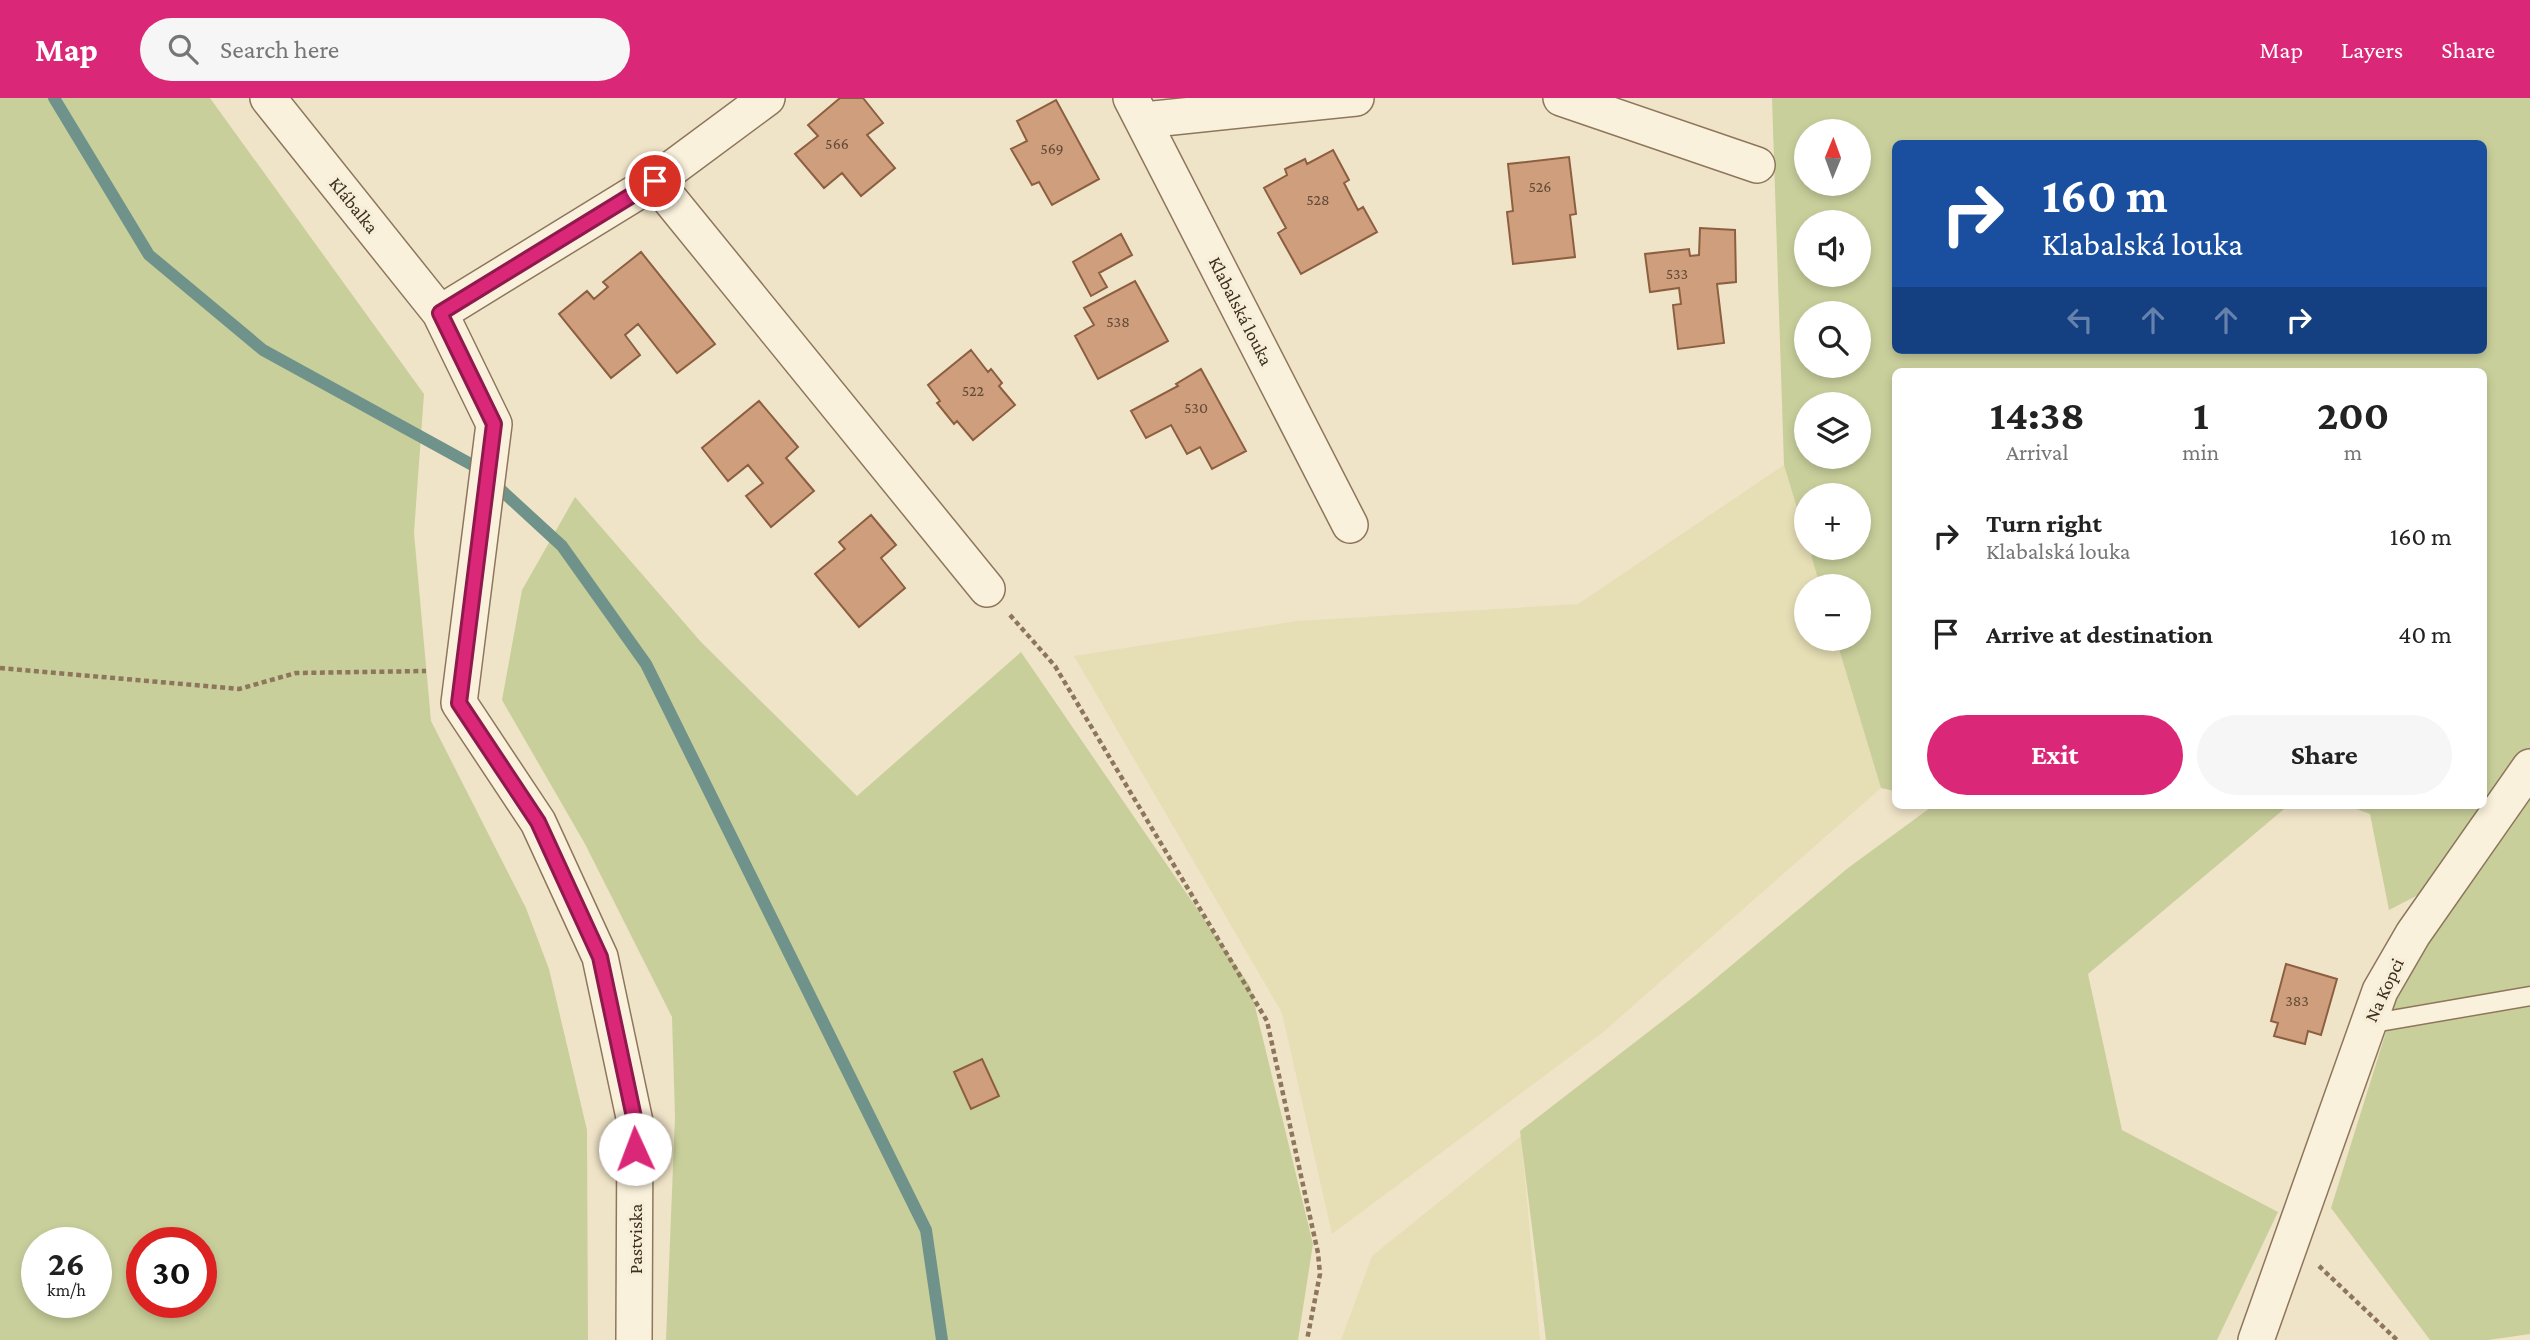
<!DOCTYPE html>
<html lang="en">
<head>
<meta charset="utf-8">
<style>
	:root { --surface:#fff; --page:#f6f6f6; --text:#222; --muted:#767676; --accent:#db2777 }
	body { margin:0; font-family:"Crimson Pro",serif; background:var(--page); color:var(--text); height:100vh; display:flex; flex-direction:column; font-size:26px; white-space:nowrap }
	* { box-sizing:border-box; margin:0 }
	p { font-size:23px; color:var(--muted) }
	.icon { flex:none; width:38px; height:38px; fill:none; stroke:currentColor; stroke-width:2; stroke-linecap:round; stroke-linejoin:round }
	.map { position:relative; flex:1; overflow:hidden }
	.sheet { position:absolute; left:1892px; top:270px; width:595px; height:441px; display:flex; flex-direction:column; background:var(--surface); border-radius:10px; box-shadow:0 4px 10px #0003 }
	.sheet>* { flex:none }
	.top-card { position:absolute; left:1892px; top:42px; width:595px; height:214px; border-radius:10px; box-shadow:0 4px 10px #0003; background:#1a4fa0; color:#fff; overflow:hidden }
	.needle { width:46px; rotate:1deg }
	.buttons { position:absolute; left:1794px; top:21px; display:grid; gap:14px }
	.buttons a { display:grid; place-items:center; width:77px; height:77px; border-radius:50%; background:var(--surface); box-shadow:0 4px 10px #0003; font-size:35px }
	.speed { position:absolute; left:21px; top:1129px; display:flex; gap:14px; font-size:35px; font-weight:700; text-align:center }
	.speed>* { display:grid; place-content:center; width:91px; height:91px; border-radius:50%; background:var(--surface); box-shadow:0 4px 10px #0003; line-height:1 }
	.speed small { font-size:18px; font-weight:400 }
	.speed .limit { border:10px solid #d22; background:#fff; color:#111 }
	.pin { position:absolute; display:grid; place-items:center; width:60px; height:60px; color:#fff; margin:-30px; border:4px solid #fff; border-radius:50%; box-shadow:0 2px 7px #0007 }
	.me { position:absolute; width:77px; margin:-38px; rotate:358deg; stroke-linejoin:round; filter:drop-shadow(0 0 5px #0008) }
	.turn { display:flex; align-items:center; gap:24px; height:147px; padding:0 35px; font-size:32px }
	.turn .icon { width:91px; height:91px; stroke-width:2.5 }
	.turn b { display:block; font-size:49px; line-height:60px }
	.lanes { display:flex; align-items:center; height:66px; padding:0 35px; background:#0003; justify-content:center; gap:35px; direction:ltr }
	.lanes .off { opacity:.35 }
	.eta { display:flex; justify-content:space-evenly; align-items:center; height:119px; text-align:center }
	.eta b { font-size:42px; font-weight:700; line-height:49px }
	.button { display:flex; gap:14px; margin-top:auto; padding:14px 35px }
	.button a { flex:1; height:80px; border-radius:42px; background:var(--accent); color:#fff; font-size:28px; font-weight:700; line-height:80px; text-align:center }
	.button a+a { background:var(--page); color:var(--text) }
	ul { padding:0; list-style:none }
	li { display:flex; align-items:center; gap:21px; height:98px; padding:0 35px }
	li div { flex:1 }
	li b { display:block; font-size:26px }
	li em { font-style:normal }
	header { display:flex; align-items:center; gap:42px; box-sizing:border-box; height:98px; padding:0 35px; background:var(--accent); color:#fff }
	header strong { font-size:33px }
	nav { display:flex; gap:38px; margin-inline-start:auto; font-size:24px }
	.search { width:490px; height:63px; background:var(--page); display:flex; align-items:center; gap:18px; box-sizing:border-box; padding:0 24px; border-radius:38px; color:var(--muted); font-size:26px }
	.map>svg:first-child { display:block }
</style>
</head>
<body>
<header>
<strong>Map</strong>
<div class="search"><svg class="icon" aria-label="search" viewBox="0 0 24 24"><circle cx="10" cy="10" r="6"/><path d="M15 15l6 6"/></svg>Search here</div>
<nav><a>Map</a><a>Layers</a><a>Share</a></nav>
</header>
<div class="map">
<svg width="2530" height="1242" viewBox="0 0 2530 1242">
	<rect width="100%" height="100%" fill="#f0e4c8"/>
	<!-- farmland -->
	<path fill="#e6deb5" d="M1784 367 1806 440V450H1809L1820 488H1806V541H1836L1881 690 1602 935 1332 1136 1282 915 1074 558 1297 523 1578 506Z
		M1521 1038 1540 1242H1341L1372 1158Z"/>
	<!-- green -->
	<path fill="#c9cf9b" fill-rule="evenodd" d="M0 0H210L424 296 414 435 431 623 526 810 549 871 587 1032 588 1242H0ZM37 1144H96V1204H37ZM201 1144V1204H142V1144Z
		M1772 0H2530V1236L2488 1242H2430L2331 1110 2405 873 2420 796 2389 812 2370 716 2346 707H2483V273H1895V693L1881 690 1836 541H1858V488H1820L1809 450H1858V397H1806V440L1784 367ZM1806 33H1858V86H1806ZM1895 46H2483V252H1895ZM1806 124H1858V177H1806ZM1806 215H1858V268H1806ZM1806 306H1858V359H1806Z
		M575 399 701 544 857 698 1021 554 1250 888 1313 1146 1298 1242H666L675 1019 672 919 585 746 502 602 522 492Z
		M1934 707H2289L2088 876 2122 1032 2278 1114 2217 1242H1546L1520 1033 1696 897 1848 770Z"/>
	<g fill="none" stroke-linecap="round" stroke-linejoin="round">
		<!-- stream -->
		<path stroke="#6f938a" stroke-width="12" d="M54 0 149 157 263 252 476 369 562 448 646 566 926 1132 942 1242"/>
	</g>
	<!-- building -->
	<path fill="#cf9f7d" stroke="#8d5f41" stroke-width="2" d="M840 0H863L883 25 867 37 895 70 861 98 842 75 824 90 795 56 818 38 808 27Z
		M1056 2 1099 81 1052 107 1039 84 1032 87 1011 51 1027 43 1017 23Z
		M1333 52 1349 82 1344 85 1358 112 1363 109 1377 134 1301 176 1278 135 1286 130 1264 90 1287 77 1285 71 1305 61 1307 66Z
		M1569 59 1576 116 1570 117 1575 159 1513 166 1507 114 1513 113 1508 66Z
		M1700 130 1735 132 1736 184 1717 186 1724 245 1678 251 1673 207 1681 206 1679 190 1650 194 1645 156 1689 151 1690 158 1699 157Z
		M1121 136 1132 157 1099 175 1107 189 1091 198 1073 164Z
		M641 154 715 246 677 275 638 226 625 237 640 257 611 280 559 216 587 193 594 201 608 189 603 184Z
		M1135 183 1168 243 1098 281 1075 238 1094 227 1084 210Z
		M971 252 988 274 991 271 1002 285 999 288 1015 307 973 342 957 323 954 326 937 305 940 303 928 287Z
		M1201 271 1246 353 1212 371 1200 349 1187 356 1171 327 1146 340 1131 313 1178 288 1176 286Z
		M759 303 798 349 786 360 814 393 771 429 746 398 763 385 748 367 728 383 702 350Z
		M871 417 896 447 881 460 905 490 859 529 815 476 845 451 839 444Z
		M2286 866 2337 881 2321 937 2308 933 2305 946 2274 938 2278 925 2271 923Z
		M982 961 999 998 971 1011 954 974Z"/>
	<g fill="none" stroke-linecap="round" stroke-linejoin="round">
		<defs>
			<path id="lane" d="M2368 926 2530 898"/>
			<path id="street" d="M268 0 440 215 494 326 459 605 538 724 600 859 635 1024 634 1242
				M1131 0 1350 427
				M1561 0 1757 67
				M1144 22 1356 0
				M655 83 987 491
				M440 215 655 83 767 0
				M2256 1242 2380 893 2413 836 2530 669"/>
		</defs>
		<!-- lane casing -->
		<use href="#lane" stroke="#8d765c" stroke-width="21"/>
		<!-- street casing -->
		<use href="#street" stroke="#8d765c" stroke-width="38"/>
		<!-- path -->
		<path stroke="#8d765c" stroke-width="4.5" stroke-dasharray="5 3.5" stroke-linecap="butt" d="M1010 517 1055 568 1267 923 1318 1155 1320 1176 1307 1242
			M0 570 239 591 296 575 426 573
			M2319 1168 2397 1242"/>
		<!-- lane -->
		<use href="#lane" stroke="#faf1dc" stroke-width="18"/>
		<!-- street -->
		<use href="#street" stroke="#faf1dc" stroke-width="35"/>
	</g>
	<g fill="none" stroke-linecap="round" stroke-linejoin="round">
		<defs>
			<path id="route" d="M635 1051V1024L600 859 538 724 459 605 494 326 440 215 655 83"/>
		</defs>
		<!-- route casing -->
		<use href="#route" stroke="#8e194d" stroke-width="18"/>
		<!-- route -->
		<use href="#route" stroke="#db2777" stroke-width="12"/>
	</g>
	<g text-anchor="middle" dominant-baseline="central" stroke-width="7" stroke-linejoin="round" paint-order="stroke">
		<!-- number labels -->
		<g font-size="16" fill="#624a37">
			<text x="837" y="45">566</text>
			<text x="1052" y="50">569</text>
			<text x="1540" y="88">526</text>
			<text x="1318" y="101">528</text>
			<text x="1677" y="175">533</text>
			<text x="1118" y="223">538</text>
			<text x="973" y="292">522</text>
			<text x="1196" y="309">530</text>
			<text x="2297" y="902">383</text>
		</g>
		<!-- street labels -->
		<g font-size="19" fill="#3d2e20" stroke="#f7eed8">
			<text transform="translate(354 107) rotate(51)">Klábalka</text>
			<text transform="translate(1241 213) rotate(63)">Klabalská louka</text>
			<text transform="translate(2384 892) rotate(-65)">Na Kopci</text>
			<text transform="translate(635 1141) rotate(-90)">Pastviska</text>
		</g>
	</g>
</svg>
<div class="buttons">
<a><svg class="needle" viewBox="-14 -14 28 28"><path d="M0-13l5 13h-10z" fill="#e53935"/><path d="M0 13l5-13h-10z" fill="#767676"/></svg></a>
<a><svg class="icon" aria-label="sound" viewBox="0 0 24 24"><path d="M4 9h4l5-4v14l-5-4H4zM17 9q2 3 0 6"/></svg></a>
<a><svg class="icon" aria-label="search" viewBox="0 0 24 24"><circle cx="10" cy="10" r="6"/><path d="M15 15l6 6"/></svg></a>
<a><svg class="icon" aria-label="layers" viewBox="0 0 24 24"><path d="M12 4l9 5-9 5-9-5zM3 14l9 5 9-5"/></svg></a>
<a>+</a>
<a>−</a>
</div>
<div class="speed"><div>26<small>km/h</small></div><div class="limit">30</div></div>
<div class="pin" style="left:655px;top:83px;background:#d93025"><svg class="icon" aria-label="arrive" viewBox="0 0 24 24"><path d="M6 21V4h12l-3 4 3 4H6"/></svg></div>
<svg class="me" style="left:635px;top:1051px" viewBox="-20 -20 40 40"><circle r="19" fill="#fff"/><path d="M0-13L10 11 0 6-10 11z" fill="#db2777"/></svg>
<div class="top-card">
<div class="turn"><svg class="icon" aria-label="right" viewBox="0 0 24 24"><path d="M7 20v-9h11M14 6l5 5-5 5"/></svg><div><b>160 m</b>Klabalská louka</div></div>
<div class="lanes"><svg class="icon off" aria-label="left" viewBox="0 0 24 24"><path d="M17 20v-9H6M10 6l-5 5 5 5"/></svg><svg class="icon off" aria-label="ahead" viewBox="0 0 24 24"><path d="M12 20V5M6 11l6-6 6 6"/></svg><svg class="icon off" aria-label="ahead" viewBox="0 0 24 24"><path d="M12 20V5M6 11l6-6 6 6"/></svg><svg class="icon" aria-label="right" viewBox="0 0 24 24"><path d="M7 20v-9h11M14 6l5 5-5 5"/></svg></div>
</div>
<section class="sheet">
<div class="eta">
<div><b>14:38</b><p>Arrival</p></div>
<div><b>1</b><p>min</p></div>
<div><b>200</b><p>m</p></div>
</div>
<ul>
<li><svg class="icon" aria-label="right" viewBox="0 0 24 24"><path d="M7 20v-9h11M14 6l5 5-5 5"/></svg><div><b>Turn right</b><p>Klabalská louka</p></div><em>160 m</em></li>
<li><svg class="icon" aria-label="arrive" viewBox="0 0 24 24"><path d="M6 21V4h12l-3 4 3 4H6"/></svg><div><b>Arrive at destination</b></div><em>40 m</em></li>
</ul>
<div class="button"><a>Exit</a><a>Share</a></div>
</section>
</div>
</body>
</html>
